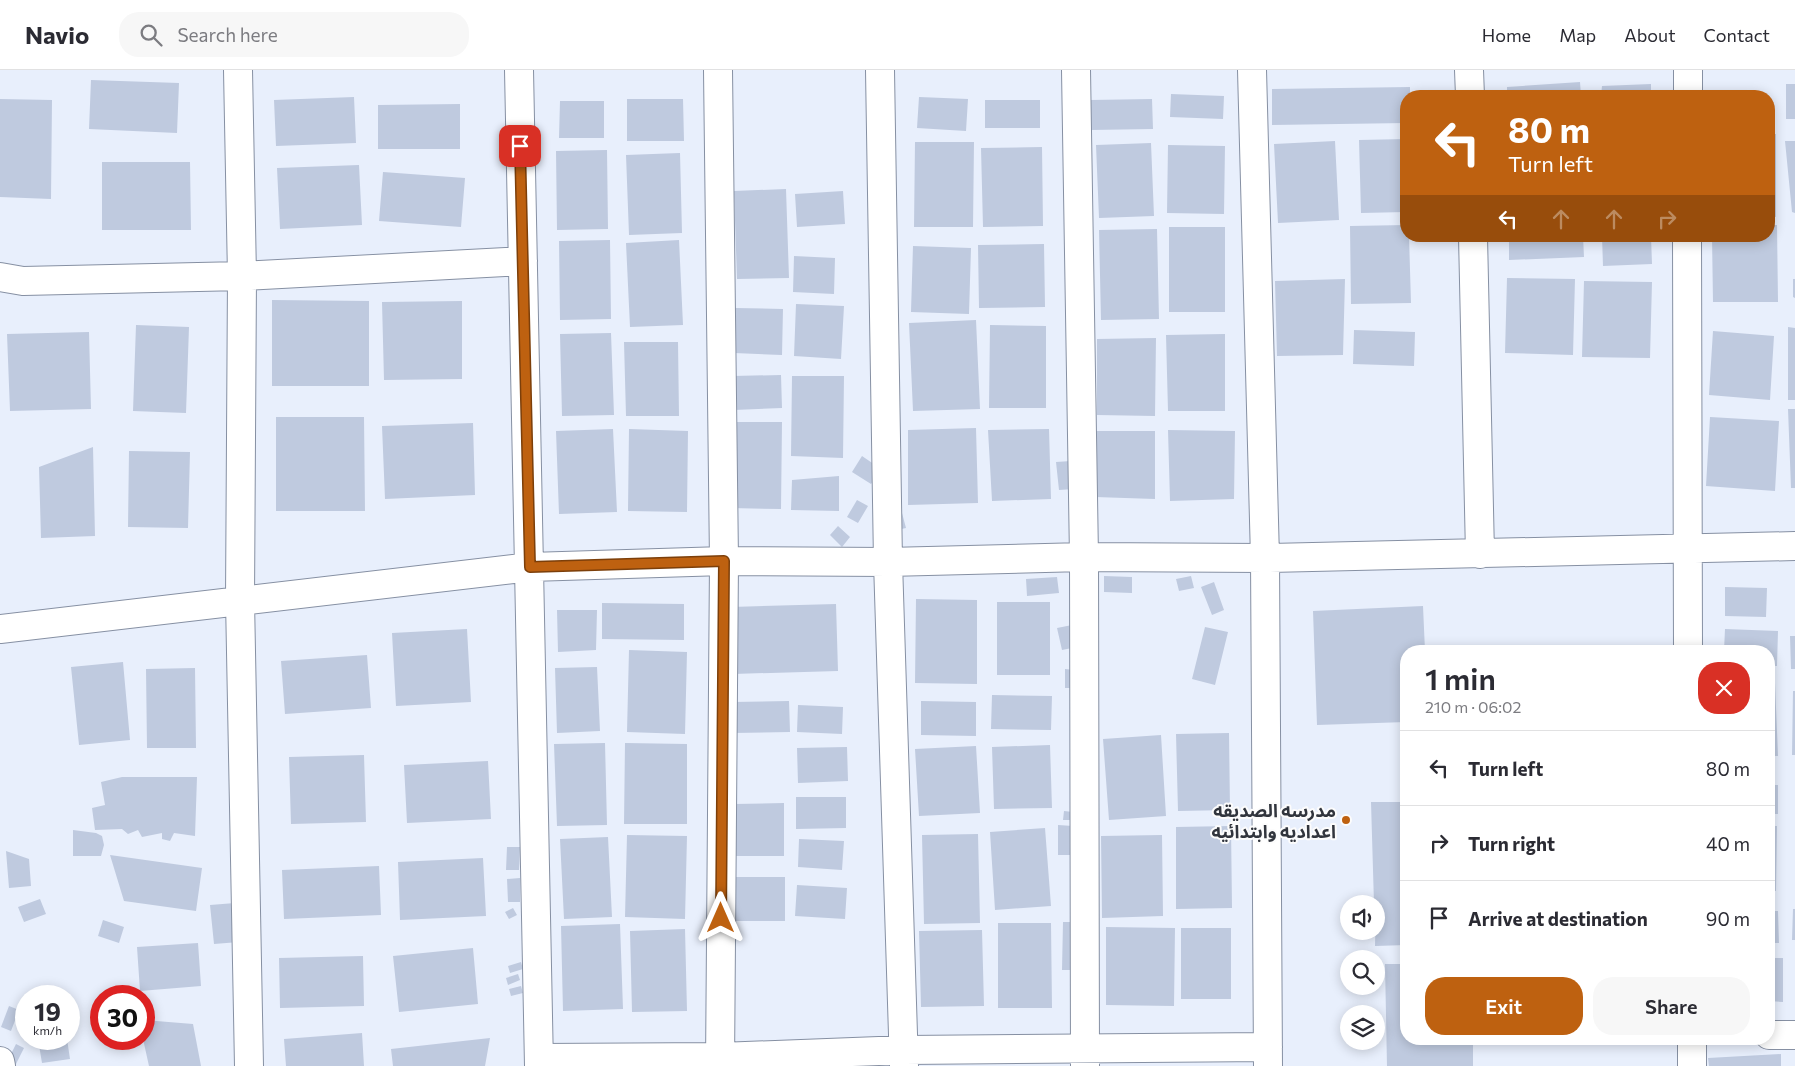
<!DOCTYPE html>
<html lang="en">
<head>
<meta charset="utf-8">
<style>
	:root { --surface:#fff; --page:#f7f7f7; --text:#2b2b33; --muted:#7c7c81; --line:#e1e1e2; --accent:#be6110 }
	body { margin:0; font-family:Commissioner,"Noto Sans Arabic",sans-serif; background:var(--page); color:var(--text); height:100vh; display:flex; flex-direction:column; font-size:19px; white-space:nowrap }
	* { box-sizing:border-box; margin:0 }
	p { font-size:16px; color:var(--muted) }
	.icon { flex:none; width:28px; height:28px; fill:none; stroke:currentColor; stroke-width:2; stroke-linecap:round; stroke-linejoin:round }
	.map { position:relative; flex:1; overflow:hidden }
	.drawer { position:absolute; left:1400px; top:575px; width:375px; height:400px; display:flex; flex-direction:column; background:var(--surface); border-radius:20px; box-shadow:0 2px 12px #0003 }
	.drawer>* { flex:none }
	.guide { position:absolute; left:1400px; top:20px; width:375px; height:152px; border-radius:20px; box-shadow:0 2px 12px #0003; background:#be6110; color:#fff; overflow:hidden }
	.controls { position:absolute; left:1340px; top:825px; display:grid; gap:10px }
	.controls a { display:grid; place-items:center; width:45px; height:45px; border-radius:50%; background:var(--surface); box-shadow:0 2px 12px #0003; font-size:25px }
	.speed { position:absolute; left:15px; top:915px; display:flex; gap:10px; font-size:25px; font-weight:700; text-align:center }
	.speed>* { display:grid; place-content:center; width:65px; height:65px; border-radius:50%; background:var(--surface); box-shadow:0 2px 12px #0003; line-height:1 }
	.speed small { font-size:12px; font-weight:400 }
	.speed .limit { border:8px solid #d22; background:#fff; color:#111 }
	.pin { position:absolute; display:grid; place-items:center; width:42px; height:42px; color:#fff; margin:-21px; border-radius:10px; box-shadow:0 2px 8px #0006 }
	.me { position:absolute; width:55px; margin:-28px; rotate:0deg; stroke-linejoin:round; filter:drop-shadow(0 0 4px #0008) }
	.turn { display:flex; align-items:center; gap:18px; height:105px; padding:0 25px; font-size:22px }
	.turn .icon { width:65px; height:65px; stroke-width:2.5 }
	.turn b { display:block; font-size:35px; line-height:42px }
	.lanes { display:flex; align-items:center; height:48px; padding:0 25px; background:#0003; justify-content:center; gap:25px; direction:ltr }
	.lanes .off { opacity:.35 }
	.round { display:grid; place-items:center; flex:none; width:52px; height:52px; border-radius:20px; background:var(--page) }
	.summary { display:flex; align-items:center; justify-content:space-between; height:85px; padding:0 25px }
	h1 { font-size:30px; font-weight:600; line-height:38px }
	.primary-button { display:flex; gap:10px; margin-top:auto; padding:10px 25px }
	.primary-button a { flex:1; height:58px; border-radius:20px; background:var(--accent); color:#fff; font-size:20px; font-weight:600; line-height:58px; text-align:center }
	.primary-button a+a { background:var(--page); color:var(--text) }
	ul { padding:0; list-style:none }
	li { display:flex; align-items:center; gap:15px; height:75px; padding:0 25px; border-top:1px solid var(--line) }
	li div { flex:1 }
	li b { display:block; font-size:19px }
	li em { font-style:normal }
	header { display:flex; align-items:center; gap:30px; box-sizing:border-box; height:70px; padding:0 25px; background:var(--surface); border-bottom:1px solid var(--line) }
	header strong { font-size:24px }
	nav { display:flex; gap:28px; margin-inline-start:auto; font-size:18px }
	.search { width:350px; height:45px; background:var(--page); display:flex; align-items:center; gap:12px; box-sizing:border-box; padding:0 18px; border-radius:20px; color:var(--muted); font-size:19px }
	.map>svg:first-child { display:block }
</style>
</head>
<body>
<header>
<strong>Navio</strong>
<div class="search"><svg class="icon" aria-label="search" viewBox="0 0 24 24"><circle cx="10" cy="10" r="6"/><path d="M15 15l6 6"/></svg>Search here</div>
<nav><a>Home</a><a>Map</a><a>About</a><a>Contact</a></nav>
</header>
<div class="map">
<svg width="1795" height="996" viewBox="0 0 1795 996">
	<rect width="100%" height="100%" fill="#e8effc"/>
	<!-- building -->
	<path fill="#bfcadf" d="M91 10 179 13 177 63 89 59Z
		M1580 12 1581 26H1507V17Z
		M1651 14V26H1601L1602 16Z
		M1786 14H1795V49H1786Z
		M1410 17V26H1406V53L1272 55V19Z
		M1171 24 1224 26 1223 49 1170 47Z
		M354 27 356 73 276 76 274 30Z
		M919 27 968 29 966 61 917 58Z
		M0 29 52 30 51 129 0 127Z
		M627 29H683L684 71H627Z
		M1152 29 1153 59 1091 60 1090 30Z
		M985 30H1040V58H985Z
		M560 31H604V68H559Z
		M460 34V79H378V35Z
		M1769 64H1776V147L1769 146Z
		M1406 69V142L1361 143 1359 70Z
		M1335 71 1339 150 1278 153 1274 74Z
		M1785 71H1795V143L1792 142Z
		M915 72H974L973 157H914Z
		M1151 73 1154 146 1099 148 1096 75Z
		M1168 75 1225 76 1224 144 1167 143Z
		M1042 77 1043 156 983 157 981 78Z
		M607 80 608 159 557 160 556 81Z
		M680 83 682 163 629 165 626 85Z
		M102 92H190L191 160H102Z
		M359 95 362 155 280 159 277 98Z
		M383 102 465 108 461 157 379 151Z
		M786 119 789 208 737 209 734 121Z
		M843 121 845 154 797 157 795 124Z
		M1406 155V166H1409L1411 233 1351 234 1350 156Z
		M1769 155H1777L1778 232H1713L1712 166H1769Z
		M1169 157H1225V242H1169Z
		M1157 159 1159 249 1101 250 1099 160Z
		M1509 166H1583L1584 187 1509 190Z
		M1602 166H1651L1652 194 1603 196Z
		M610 170 611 249 560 250 559 171Z
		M679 170 683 255 630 257 626 173Z
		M1044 174 1045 237 979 238 978 175Z
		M913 176 971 178 969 244 911 242Z
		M794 186 835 188 834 224 793 222Z
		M1507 208 1575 209 1573 285 1505 283Z
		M1345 209 1343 285 1277 286 1275 211Z
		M1793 209H1795V228L1793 227Z
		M1584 211 1652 212 1650 288 1582 287Z
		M272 230 369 231V316H272Z
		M462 231V309L384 310 382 232Z
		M796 234 844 236 841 289 794 286Z
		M735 238 783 239 782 285 734 283Z
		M976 250 980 339 913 341 909 253Z
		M136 255 189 257 186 343 133 341Z
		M990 255 1046 256V338H989Z
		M1788 257 1795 258V330H1788Z
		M1354 260 1415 262 1414 296 1353 294Z
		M1713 261 1774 266 1770 330 1709 325Z
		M89 262 91 339 10 341 7 264Z
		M611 263 614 345 562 346 560 264Z
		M1225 264V341H1168L1166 265Z
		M1156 268 1155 346 1097 345V269Z
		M624 272H678L679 346H626Z
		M781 305 782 338 734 340 733 306Z
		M792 306H844L843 388 791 386Z
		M1788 339H1795V418H1791Z
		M276 347H364L365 441H276Z
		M1710 347 1779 351 1775 421 1706 416Z
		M732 352H782L781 439 730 438Z
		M473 353 475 425 385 429 382 356Z
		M976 358 978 433 908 435V360Z
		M613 359 617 442 559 444 556 361Z
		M629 359 688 361 687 442 628 441Z
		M1049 359 1051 429 992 431 988 360Z
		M1168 360 1235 361 1234 429 1170 431Z
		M1093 361H1155V429L1095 427Z
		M93 377 95 466 41 468 39 397Z
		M129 381 190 382 188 458 128 457Z
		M862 386 881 399 871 414 852 402Z
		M1071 391 1074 419 1059 420 1056 392Z
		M839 406V441L791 440 792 410Z
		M857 430 868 436 858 453 847 447Z
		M902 443 906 458 892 461 889 446Z
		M838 456 850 467 842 477 830 465Z
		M1104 506 1132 507V523L1104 522Z
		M1191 506 1194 518 1179 521 1176 509Z
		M1057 507 1059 523 1027 526 1026 509Z
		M1214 512 1224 540 1212 545 1201 517Z
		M1725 517 1767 518 1766 547 1725 546Z
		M916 529 977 530V614L915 613Z
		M997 532H1050V605H997Z
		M602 533 684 534V570L602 569Z
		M836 534 838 601 733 604 731 537Z
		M1423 536 1425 581H1406V652L1317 655 1313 541Z
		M557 540H597L596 580 558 582Z
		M1072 555 1077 577 1062 580 1057 558Z
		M1205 557 1228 562 1215 615 1192 609Z
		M467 559 471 632 396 636 392 563Z
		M1725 559 1778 561 1777 596H1769V581H1724Z
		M1790 566H1795V599H1791Z
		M629 580 687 582 685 664 627 662Z
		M367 585 371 638 285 644 281 591Z
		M123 592 130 670 79 675 71 597Z
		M597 597 600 661 557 663 555 598Z
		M195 598 196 678H147L146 599Z
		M1065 599 1074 600V618H1065Z
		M1769 613H1775L1778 686H1769Z
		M1793 621H1795V685H1792Z
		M992 625 1052 626 1051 660 991 659Z
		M789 631 790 662 733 663 732 632Z
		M921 631 976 632V666L921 665Z
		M798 635 843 637 842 664 797 662Z
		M1229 663 1230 740 1178 741 1176 664Z
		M1161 665 1166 746 1109 750 1103 669Z
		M605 673 607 755 557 756 554 674Z
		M625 673 687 674V754H624Z
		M1050 675 1052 738 994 739 992 677Z
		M976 676 980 743 919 746 915 679Z
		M847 677 848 711 798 713 797 678Z
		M364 685 366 752 291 754 289 687Z
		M488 691 491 749 407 753 404 695Z
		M122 707H197L195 766 174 763 170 771 162 769V763L142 767 138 760 128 764 122 759 95 760 92 738 105 735 101 712Z
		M1769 715H1778V744H1769Z
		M796 727H846V758L796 759Z
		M1371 732H1406V875L1375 876 1376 834H1374Z
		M784 733V786H734V734Z
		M1064 741 1073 742V750H1063Z
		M1058 755 1073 756 1072 785H1058Z
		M1231 756 1232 838 1176 839V757Z
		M1769 756H1777L1776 821H1769Z
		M1045 758 1051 836 995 840 990 762Z
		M73 760 96 763 102 766 104 775 101 786H73Z
		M978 764 980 853 924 854 922 765Z
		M627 765 687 766 685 849 625 847Z
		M1162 765 1163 846 1102 848 1101 766Z
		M608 767 612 847 564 849 560 769Z
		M799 769 844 771 842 800 798 797Z
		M507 777H520L519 800H506Z
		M6 781 29 789 31 816 9 818Z
		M110 785 202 798 196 841 124 831Z
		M483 788 486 846 400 850 398 792Z
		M379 796 381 845 284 849 282 800Z
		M736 807H785V851H736Z
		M520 808V832H508L507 809Z
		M797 815 847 818 845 849 795 846Z
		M40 829 46 844 24 852 18 837Z
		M235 833 239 872 214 874 210 835Z
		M513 838 517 845 509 849 505 842Z
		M1793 839H1795V870H1792Z
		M1769 841H1778L1779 873H1769Z
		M103 850 124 857 119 873 98 866Z
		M1063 852H1077V900H1062Z
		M998 853H1051L1052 938H998Z
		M620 854 623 939 563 941 561 856Z
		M1106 857 1175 858 1174 936 1106 935Z
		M1181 858H1231V929H1181Z
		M685 859 687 941 632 942 630 861Z
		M982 860 984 936 921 937 919 861Z
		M198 873 201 916 140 921 137 877Z
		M473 878 478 934 399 942 393 886Z
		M363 886 364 936 280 938 279 888Z
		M1769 888H1783V932L1769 931Z
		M521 892 523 899 510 903 508 896Z
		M1385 894H1406V969H1473V996H1387Z
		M518 904 520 910 508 915 506 908Z
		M521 916 523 923 511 926 509 919Z
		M9 936 19 940 11 961 1 957Z
		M144 950 193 954 201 996H149L143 969Z
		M362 963 364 996H286L284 969Z
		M490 968 485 996H393L391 979Z
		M38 969H67L70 989 42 993Z
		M16 974 24 978 15 996H10L6 994Z
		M1781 984V996H1709L1708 988Z"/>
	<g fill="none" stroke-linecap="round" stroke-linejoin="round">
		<defs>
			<path id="minor" d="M238 0 242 206 240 530 249 996
				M519 0 539 996
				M718 0 724 491 720 996
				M880 0 888 492 904 996
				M1076 0 1084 487 1085 996
				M1252 0 1265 488 1268 996
				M1469 0 1470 26
				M1688 26V0
				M1473 166 1480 484
				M1687 166 1688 581
				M0 207 23 211 242 206 523 191
				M0 559 530 497 724 491 888 492 1084 487 1265 488 1795 476
				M1769 965H1795
				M540 988 720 987 905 980 1268 977
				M1692 996V969"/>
			<path id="secondary" d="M0 991 1 996"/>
		</defs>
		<!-- minor casing -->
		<use href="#minor" stroke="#8690a3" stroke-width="30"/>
		<!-- secondary casing -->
		<use href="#secondary" stroke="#8690a3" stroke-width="30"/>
		<!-- minor -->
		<use href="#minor" stroke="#fff" stroke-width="28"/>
		<!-- secondary -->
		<use href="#secondary" stroke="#fff" stroke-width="28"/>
	</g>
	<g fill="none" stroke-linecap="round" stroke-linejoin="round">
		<defs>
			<path id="route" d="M520 76 530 497 724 491 721 848"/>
		</defs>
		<!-- route casing -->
		<use href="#route" stroke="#7c3f0a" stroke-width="12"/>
		<!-- route -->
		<use href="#route" stroke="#be6110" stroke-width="9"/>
	</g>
	<!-- markers -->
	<circle fill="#be6110" stroke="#fcfcfc" stroke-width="2" cx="1346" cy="750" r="5"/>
	<g text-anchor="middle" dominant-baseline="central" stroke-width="4" stroke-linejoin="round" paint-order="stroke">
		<!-- poi labels -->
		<g font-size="18" font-weight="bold" fill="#31353d" stroke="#fcfcfc" text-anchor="end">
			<text x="1336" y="740">مدرسه الصديقه<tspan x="1336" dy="21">اعداديه وابتدائيه</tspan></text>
		</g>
	</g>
</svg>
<div class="controls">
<a><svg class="icon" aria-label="sound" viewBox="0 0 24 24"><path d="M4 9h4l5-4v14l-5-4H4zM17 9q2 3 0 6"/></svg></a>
<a><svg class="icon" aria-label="search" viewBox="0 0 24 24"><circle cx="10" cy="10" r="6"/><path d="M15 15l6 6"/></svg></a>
<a><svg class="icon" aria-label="layers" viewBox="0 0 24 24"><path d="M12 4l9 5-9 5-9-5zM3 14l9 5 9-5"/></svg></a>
</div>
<div class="speed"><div>19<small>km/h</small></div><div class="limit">30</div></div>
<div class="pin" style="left:520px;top:76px;background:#d93025"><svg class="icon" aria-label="arrive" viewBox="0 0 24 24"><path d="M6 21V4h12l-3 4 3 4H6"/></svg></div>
<svg class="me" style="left:721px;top:848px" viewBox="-20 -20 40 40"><path d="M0-17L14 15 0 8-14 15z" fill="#be6110" stroke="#fff" stroke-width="4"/></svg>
<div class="guide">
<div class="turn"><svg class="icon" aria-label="left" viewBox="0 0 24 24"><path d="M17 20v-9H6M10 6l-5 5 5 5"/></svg><div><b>80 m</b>Turn left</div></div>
<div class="lanes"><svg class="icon" aria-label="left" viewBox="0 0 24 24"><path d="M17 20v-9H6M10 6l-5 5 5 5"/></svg><svg class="icon off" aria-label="ahead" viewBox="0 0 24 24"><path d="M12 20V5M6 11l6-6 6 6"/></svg><svg class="icon off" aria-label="ahead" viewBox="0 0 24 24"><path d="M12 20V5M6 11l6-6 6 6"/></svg><svg class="icon off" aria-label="right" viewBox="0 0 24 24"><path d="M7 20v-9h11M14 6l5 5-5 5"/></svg></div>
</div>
<section class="drawer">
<div class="summary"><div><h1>1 min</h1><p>210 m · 06:02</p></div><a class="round" style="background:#d93025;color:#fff"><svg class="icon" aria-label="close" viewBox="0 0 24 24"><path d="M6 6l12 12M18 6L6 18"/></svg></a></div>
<ul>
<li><svg class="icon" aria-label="left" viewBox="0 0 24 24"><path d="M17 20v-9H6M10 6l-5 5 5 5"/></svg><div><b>Turn left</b></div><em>80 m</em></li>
<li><svg class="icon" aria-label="right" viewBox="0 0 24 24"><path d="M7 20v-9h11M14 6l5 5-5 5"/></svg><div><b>Turn right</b></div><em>40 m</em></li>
<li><svg class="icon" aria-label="arrive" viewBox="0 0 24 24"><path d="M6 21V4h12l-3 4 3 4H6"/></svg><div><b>Arrive at destination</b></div><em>90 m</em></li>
</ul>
<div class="primary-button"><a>Exit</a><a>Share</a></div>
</section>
</div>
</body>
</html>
